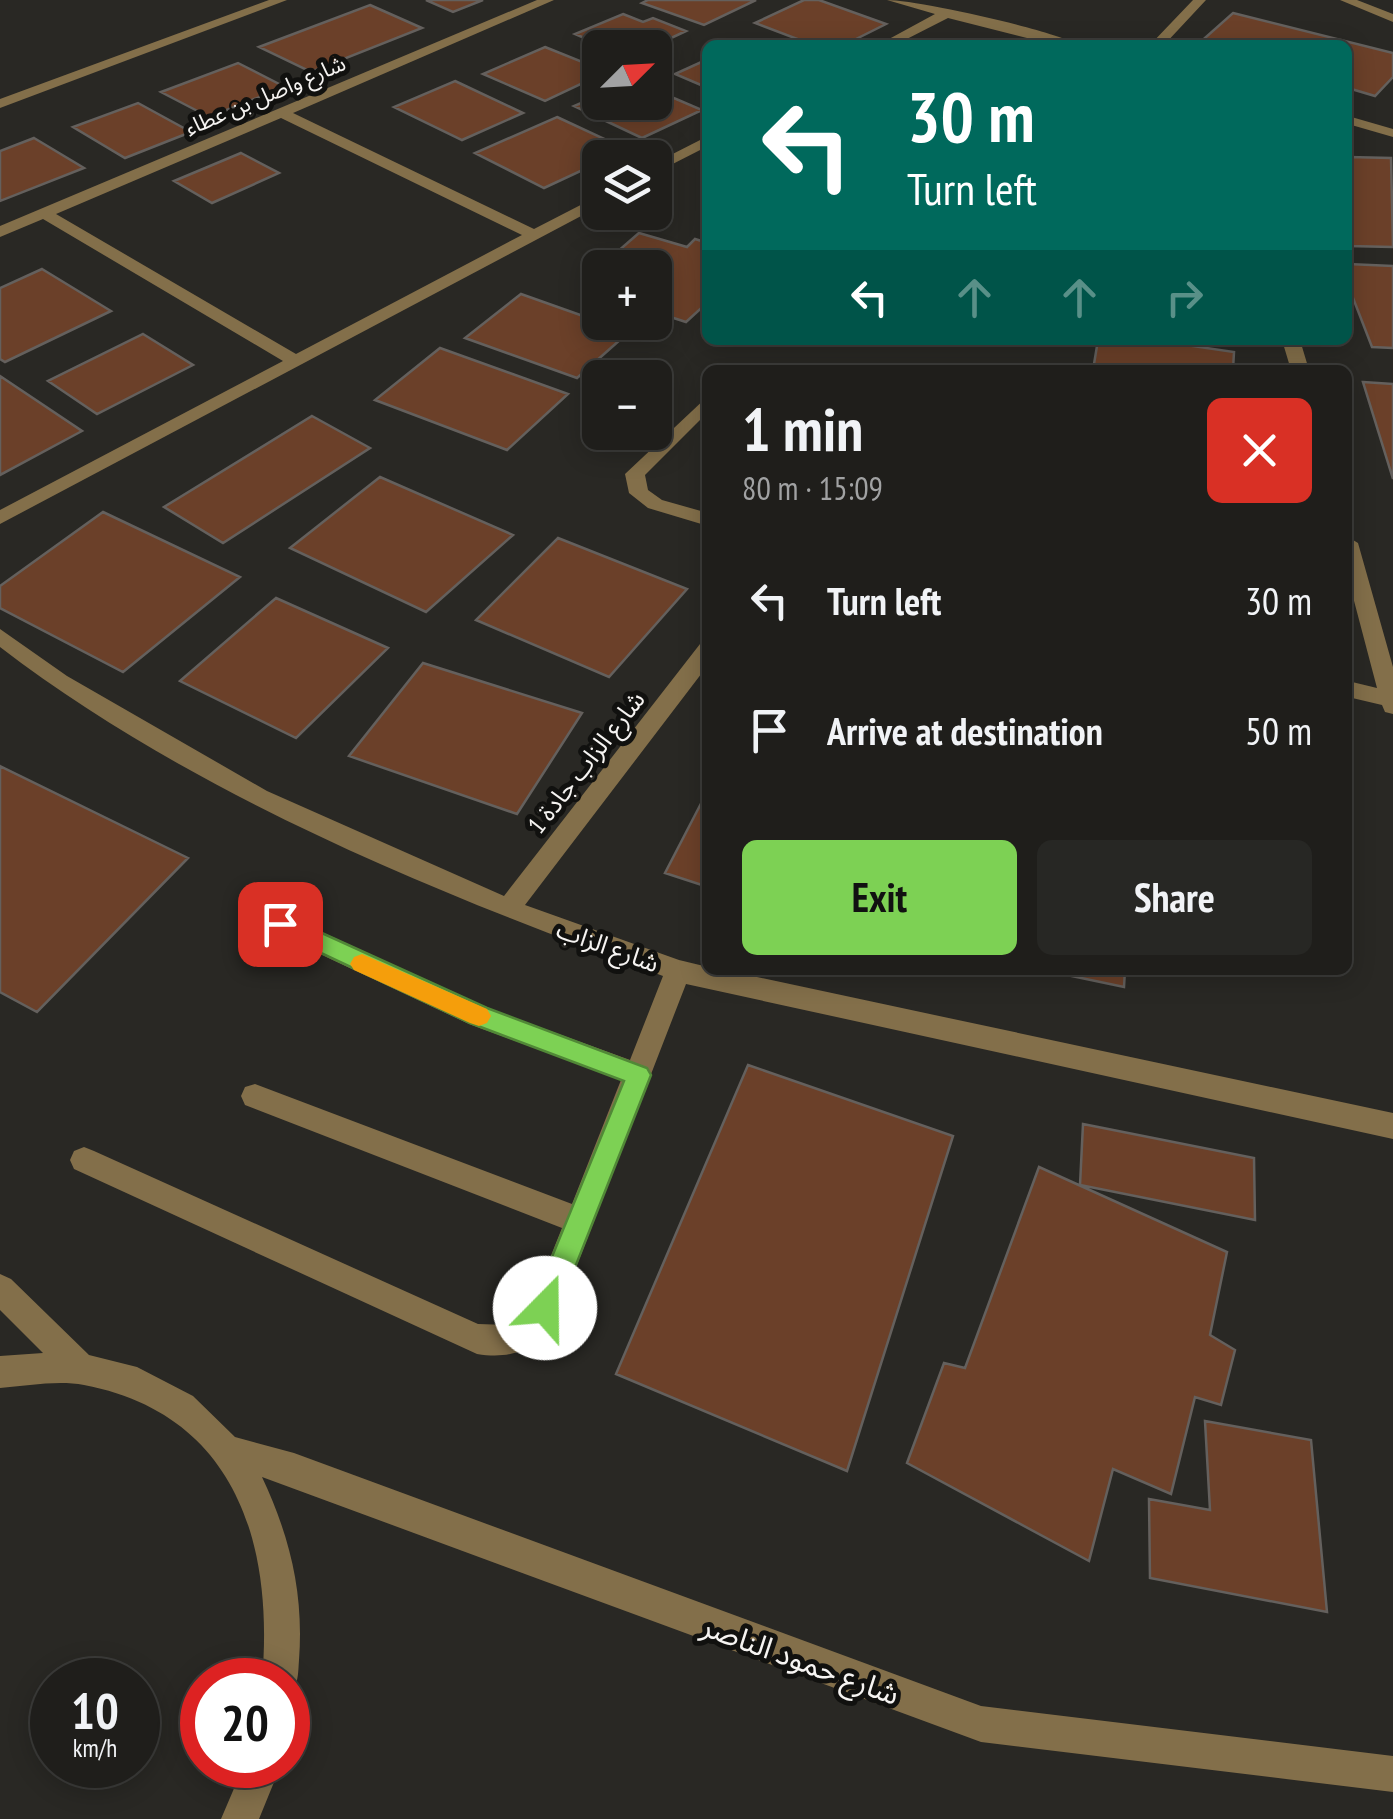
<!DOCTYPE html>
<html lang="en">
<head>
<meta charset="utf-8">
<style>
	:root { --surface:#1f1e1b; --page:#272724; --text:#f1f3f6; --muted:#a1a2a3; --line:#3c3c3a; --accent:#7dd154 }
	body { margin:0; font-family:"PT Sans Narrow","Noto Sans Arabic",sans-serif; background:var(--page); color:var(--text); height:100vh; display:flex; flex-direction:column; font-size:38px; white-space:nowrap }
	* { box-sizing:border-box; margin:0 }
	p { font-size:32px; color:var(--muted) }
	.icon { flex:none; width:55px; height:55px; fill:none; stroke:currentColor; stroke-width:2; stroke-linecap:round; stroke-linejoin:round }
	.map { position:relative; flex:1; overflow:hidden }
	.side { position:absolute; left:702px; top:365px; width:650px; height:610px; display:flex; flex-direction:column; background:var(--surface); border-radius:15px; box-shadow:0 5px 25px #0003,0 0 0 2px var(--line) }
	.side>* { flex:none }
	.top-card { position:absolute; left:702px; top:40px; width:650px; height:305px; border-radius:15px; box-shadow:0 5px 25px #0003,0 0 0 2px var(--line); background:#00695c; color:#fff; overflow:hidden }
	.needle { width:65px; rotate:66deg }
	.tools { position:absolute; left:582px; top:30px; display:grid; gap:20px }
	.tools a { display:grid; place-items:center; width:90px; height:90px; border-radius:15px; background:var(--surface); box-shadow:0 5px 25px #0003,0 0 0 2px var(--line); font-size:50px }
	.speed { position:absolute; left:30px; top:1658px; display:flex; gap:20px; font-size:50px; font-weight:700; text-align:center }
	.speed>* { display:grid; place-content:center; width:130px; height:130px; border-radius:50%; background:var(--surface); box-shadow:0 5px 25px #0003,0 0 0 2px var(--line); line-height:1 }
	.speed small { font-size:25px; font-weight:400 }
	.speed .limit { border:15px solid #d22; background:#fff; color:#111 }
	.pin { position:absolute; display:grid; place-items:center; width:85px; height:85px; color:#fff; margin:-42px; border-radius:20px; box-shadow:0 5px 15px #0006 }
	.me { position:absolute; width:110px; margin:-55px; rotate:22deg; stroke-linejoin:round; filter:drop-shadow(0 0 8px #0008) }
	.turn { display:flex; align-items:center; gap:35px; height:210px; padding:0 40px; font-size:45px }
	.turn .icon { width:130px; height:130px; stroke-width:2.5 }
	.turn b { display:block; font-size:70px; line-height:85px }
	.lanes { display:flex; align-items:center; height:95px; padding:0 40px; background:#0003; justify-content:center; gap:50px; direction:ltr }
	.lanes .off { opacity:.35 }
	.round { display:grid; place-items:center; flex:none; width:105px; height:105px; border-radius:15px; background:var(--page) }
	.summary { display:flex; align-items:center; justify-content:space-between; height:170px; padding:0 40px }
	h1 { font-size:60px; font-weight:600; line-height:75px }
	.primary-button { display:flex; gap:20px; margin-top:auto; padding:20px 40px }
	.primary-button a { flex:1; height:115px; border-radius:15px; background:var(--accent); color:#111; font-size:40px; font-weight:600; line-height:115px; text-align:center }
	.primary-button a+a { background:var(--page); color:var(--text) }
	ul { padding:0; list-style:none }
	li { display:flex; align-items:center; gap:30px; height:130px; padding:0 40px }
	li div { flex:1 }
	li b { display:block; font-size:38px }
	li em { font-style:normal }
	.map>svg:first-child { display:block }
</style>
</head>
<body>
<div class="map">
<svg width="1393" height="1819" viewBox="0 0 1393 1819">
	<rect width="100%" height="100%" fill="#292824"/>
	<!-- building -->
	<path fill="#6b4029" stroke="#64605d" stroke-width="2.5" d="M426 0H483L453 12Z
		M648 0H756L704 25 642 3Z
		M804 0H819L886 24 844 45H813L755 23Z
		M370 5 422 28 311 72 259 47Z
		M1233 13 1393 53V77L1375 96 1348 88V45H1197Z
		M623 14 643 22 653 18 686 31 650 48H600V52L587 47 596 43 575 34Z
		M545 47 600 69V75L545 101 483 74Z
		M708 59V88L675 74Z
		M238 63 285 87 209 117 161 92Z
		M455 81 523 113 462 140 394 107Z
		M655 90 702 110 642 138 574 106 600 95V102H655Z
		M138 103 191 132 125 158 73 127Z
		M557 117 626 149 600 158V162L544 188 475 153Z
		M34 138 84 168 0 201V151Z
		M241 153 279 173 212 203 174 181Z
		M1348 157 1391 158 1393 247 1348 246Z
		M639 233 687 247 695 239 708 243V302L686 322 655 312V268H600V273L594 272Z
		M1348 264 1393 266V348L1372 347 1348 285Z
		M42 269 111 311 5 362 0 359V288Z
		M521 294 600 322 630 331 577 378 465 338Z
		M143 334 193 365 97 414 48 381Z
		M1098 340H1152L1234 352 1233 370H1093Z
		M440 348 568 394 507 450 375 400Z
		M0 376 82 431 0 475Z
		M1363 382 1393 384V479Z
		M312 416 370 448 223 543 164 507Z
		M380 477 513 535 426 612 290 548Z
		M103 512 240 577 123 672 0 608V586Z
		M558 538 687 589 609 677 476 620Z
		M276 598 388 648 296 738 180 681Z
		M423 663 582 713 517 814 349 756Z
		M0 766 188 858 37 1012 0 992Z
		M708 790V887L665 873Z
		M1043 970H1125L1124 987Z
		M748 1065 953 1136 847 1471 616 1374Z
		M1083 1124 1254 1158 1255 1220 1080 1185Z
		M1039 1167 1227 1252 1210 1335 1235 1350 1221 1405 1195 1397 1171 1494 1113 1469 1089 1561 907 1463 944 1363 965 1368Z
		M1205 1421 1311 1440 1327 1612 1150 1578 1149 1499 1210 1510Z"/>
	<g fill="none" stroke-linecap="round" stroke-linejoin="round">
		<!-- minor -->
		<path fill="#836f4a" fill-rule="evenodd" d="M269 0H287L0 108V99Z
			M537 0H554L293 113 534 229 600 195V206L0 524V510L283 361 43 219 0 237V226ZM281 118 522 235 296 354 56 214Z
			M887 0C917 0 1054 30 1078 45H1055L948 18 895 45H878L935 14Z
			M1193 0H1206L1164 45H1150Z
			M1340 0H1357L1393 14V22Z
			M1348 116 1393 129V137L1348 124Z
			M708 136V146L655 173V163Z
			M1282 340H1300L1309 370H1291Z
			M708 396V412L645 475 648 490 662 500 708 513V526L648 508 629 493 625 474Z
			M1348 537 1358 543 1393 667V714L1385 712 1382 705 1348 697V681L1377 688 1348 578Z
			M0 629 67 676 267 791 504 896 700 644 708 642V665L525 905 679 960 708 967V970H724L1393 1113V1139L686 984 556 1319C537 1349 513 1360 477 1354L74 1169 70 1160 74 1151 84 1147 94 1151 478 1324 509 1325 534 1298 562 1228 245 1105 241 1096 245 1087 255 1084 572 1204 621 1080 469 1024 271 931 267 924 271 917 280 914 289 917 487 1008 630 1060 663 976C436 893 193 795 0 647Z
			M0 1274 11 1279 89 1355 137 1367 193 1396 235 1437 294 1453 981 1706 1393 1756V1792L981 1742 262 1477C290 1537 304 1593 299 1660 298 1673 299 1686 288 1695V1680H262C274 1544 236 1414 84 1385 57 1380 27 1386 0 1388V1356L43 1353 0 1310Z
			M244 1765H281L259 1819H221Z"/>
	</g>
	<!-- route -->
	<path fill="#7dd154" stroke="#518837" stroke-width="2.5" d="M280 914 487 1008 647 1068 651 1075 555 1318 545 1322 535 1318 531 1308 624 1081 470 1023 272 930 269 924 272 917Z"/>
	<!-- slow -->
	<path fill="#f59e0b" d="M362 954 487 1009 491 1016 487 1023 479 1026 470 1023 354 970 350 964 354 957Z"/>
	<g text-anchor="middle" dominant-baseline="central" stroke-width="10" stroke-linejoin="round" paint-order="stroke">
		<!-- far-street labels -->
		<g font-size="22" fill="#f6f4f2" stroke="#11110f">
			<text transform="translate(265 95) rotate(-23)">شارع واصل بن عطاء</text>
		</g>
		<!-- street labels -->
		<g font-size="25" fill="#f6f4f2" stroke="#11110f">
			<text transform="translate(586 762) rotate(-52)">شارع الزاب جادة 1</text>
			<text transform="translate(608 946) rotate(20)">شارع الزاب</text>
		</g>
		<!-- near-street labels -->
		<g font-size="30" fill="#f6f4f2" stroke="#11110f">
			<text transform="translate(801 1659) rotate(20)">شارع حمود الناصر</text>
		</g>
	</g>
</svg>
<div class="tools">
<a><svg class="needle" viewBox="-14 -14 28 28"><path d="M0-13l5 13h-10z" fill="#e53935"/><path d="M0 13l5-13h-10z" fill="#a1a2a3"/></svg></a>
<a><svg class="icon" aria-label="layers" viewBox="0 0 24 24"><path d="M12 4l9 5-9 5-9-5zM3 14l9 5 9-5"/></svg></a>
<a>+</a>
<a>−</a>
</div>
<div class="speed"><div>10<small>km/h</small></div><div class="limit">20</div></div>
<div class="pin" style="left:280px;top:924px;background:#d93025"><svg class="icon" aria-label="arrive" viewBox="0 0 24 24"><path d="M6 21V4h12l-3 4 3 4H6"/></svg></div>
<svg class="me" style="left:545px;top:1308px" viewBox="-20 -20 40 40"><circle r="19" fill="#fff"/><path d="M0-13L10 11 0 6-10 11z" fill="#7dd154"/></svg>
<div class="top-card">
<div class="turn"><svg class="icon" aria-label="left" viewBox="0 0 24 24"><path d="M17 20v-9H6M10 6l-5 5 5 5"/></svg><div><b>30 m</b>Turn left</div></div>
<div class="lanes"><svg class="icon" aria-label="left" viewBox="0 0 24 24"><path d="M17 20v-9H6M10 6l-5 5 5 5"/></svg><svg class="icon off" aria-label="ahead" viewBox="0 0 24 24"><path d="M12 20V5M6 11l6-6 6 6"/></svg><svg class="icon off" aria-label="ahead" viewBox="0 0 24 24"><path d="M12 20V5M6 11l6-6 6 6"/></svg><svg class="icon off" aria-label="right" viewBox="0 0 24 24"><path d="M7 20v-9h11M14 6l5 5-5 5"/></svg></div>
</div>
<section class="side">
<div class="summary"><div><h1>1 min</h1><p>80 m · 15:09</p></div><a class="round" style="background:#d93025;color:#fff"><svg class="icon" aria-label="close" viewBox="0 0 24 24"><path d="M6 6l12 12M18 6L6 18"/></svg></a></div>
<ul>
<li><svg class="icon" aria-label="left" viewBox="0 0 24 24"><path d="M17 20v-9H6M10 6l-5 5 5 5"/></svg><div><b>Turn left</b></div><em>30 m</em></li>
<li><svg class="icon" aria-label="arrive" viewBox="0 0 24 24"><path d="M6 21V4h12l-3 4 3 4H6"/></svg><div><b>Arrive at destination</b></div><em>50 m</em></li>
</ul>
<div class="primary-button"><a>Exit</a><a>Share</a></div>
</section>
</div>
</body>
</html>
